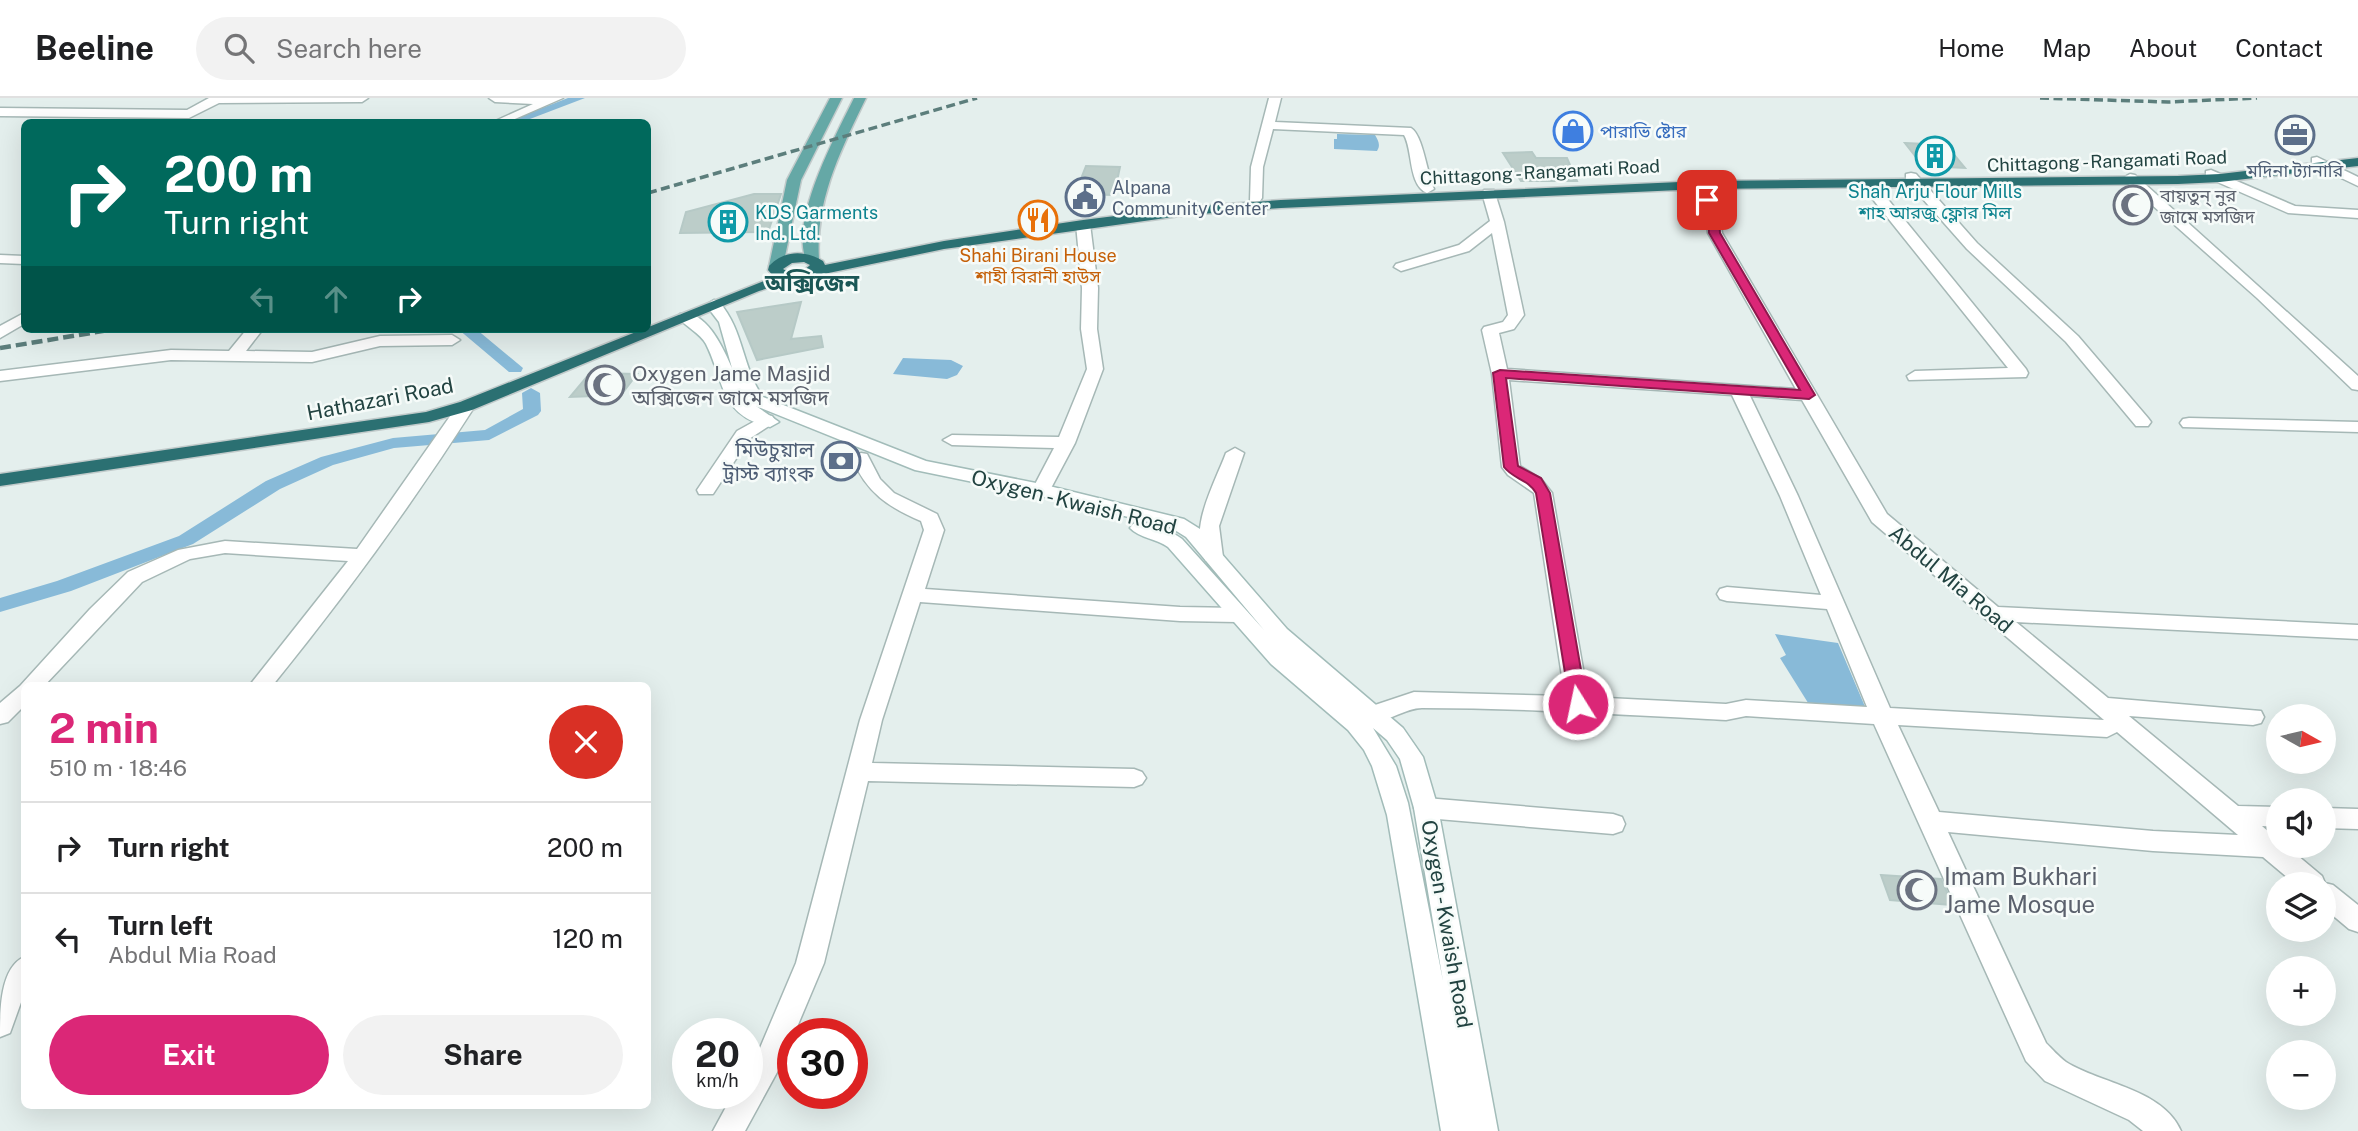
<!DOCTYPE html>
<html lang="en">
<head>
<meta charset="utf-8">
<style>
	:root { --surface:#fff; --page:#f2f2f2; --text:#202124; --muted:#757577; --line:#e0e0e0; --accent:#db2777 }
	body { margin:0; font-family:"Public Sans","Noto Sans Bengali",sans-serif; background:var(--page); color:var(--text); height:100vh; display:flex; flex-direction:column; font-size:26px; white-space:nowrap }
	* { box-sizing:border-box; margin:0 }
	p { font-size:23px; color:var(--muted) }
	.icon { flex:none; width:38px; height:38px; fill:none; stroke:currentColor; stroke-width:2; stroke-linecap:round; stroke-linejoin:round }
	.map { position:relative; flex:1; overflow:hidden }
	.sheet { position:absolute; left:21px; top:584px; width:630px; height:427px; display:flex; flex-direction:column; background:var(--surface); border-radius:10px; box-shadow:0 7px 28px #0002 }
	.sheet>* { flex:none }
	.hud { position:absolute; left:21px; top:21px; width:630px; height:214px; border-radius:10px; box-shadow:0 7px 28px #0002; background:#00695c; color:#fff; overflow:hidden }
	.needle { width:46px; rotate:98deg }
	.fabs { position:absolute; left:2266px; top:606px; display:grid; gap:14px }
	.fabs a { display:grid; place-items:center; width:70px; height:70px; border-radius:50%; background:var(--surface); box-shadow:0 7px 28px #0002; font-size:35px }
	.speed { position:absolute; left:672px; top:920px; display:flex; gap:14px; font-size:35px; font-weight:700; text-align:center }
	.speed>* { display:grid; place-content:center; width:91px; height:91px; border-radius:50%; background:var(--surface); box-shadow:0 7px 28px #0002; line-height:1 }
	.speed small { font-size:18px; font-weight:400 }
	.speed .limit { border:10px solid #d22; background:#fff; color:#111 }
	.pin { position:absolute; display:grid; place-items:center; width:60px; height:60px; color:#fff; margin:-30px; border-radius:14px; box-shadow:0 4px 10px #0006 }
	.me { position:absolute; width:77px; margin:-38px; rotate:350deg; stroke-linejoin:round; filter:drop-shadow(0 0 5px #0008) }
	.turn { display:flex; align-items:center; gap:24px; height:147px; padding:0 28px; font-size:32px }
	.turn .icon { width:91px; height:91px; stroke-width:2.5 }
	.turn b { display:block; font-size:49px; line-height:60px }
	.lanes { display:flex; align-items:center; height:66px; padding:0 28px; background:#0003; justify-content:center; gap:35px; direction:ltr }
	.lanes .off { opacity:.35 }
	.round { display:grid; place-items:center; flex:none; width:74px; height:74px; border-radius:37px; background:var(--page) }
	.summary { display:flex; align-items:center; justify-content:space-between; height:119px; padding:0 28px }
	h1 { font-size:42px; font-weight:700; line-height:52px; color:var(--accent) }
	.cta { display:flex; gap:14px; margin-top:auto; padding:14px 28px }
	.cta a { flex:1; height:80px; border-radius:42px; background:var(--accent); color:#fff; font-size:28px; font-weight:700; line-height:80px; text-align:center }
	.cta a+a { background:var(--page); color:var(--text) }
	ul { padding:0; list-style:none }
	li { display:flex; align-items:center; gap:21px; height:91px; padding:0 28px; border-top:2px solid var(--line) }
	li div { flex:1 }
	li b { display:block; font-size:26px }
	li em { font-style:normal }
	header { display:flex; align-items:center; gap:42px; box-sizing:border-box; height:98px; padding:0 35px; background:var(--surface); border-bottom:2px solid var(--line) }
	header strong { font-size:33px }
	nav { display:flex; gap:38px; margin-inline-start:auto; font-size:24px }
	.search { width:490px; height:63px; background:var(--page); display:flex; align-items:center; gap:18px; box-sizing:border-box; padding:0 24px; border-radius:38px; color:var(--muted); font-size:26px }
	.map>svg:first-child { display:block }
</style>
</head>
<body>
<header>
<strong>Beeline</strong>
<div class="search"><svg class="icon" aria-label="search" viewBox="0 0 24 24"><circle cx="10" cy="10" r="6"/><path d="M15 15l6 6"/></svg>Search here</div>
<nav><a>Home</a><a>Map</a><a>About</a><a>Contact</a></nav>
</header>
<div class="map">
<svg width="2358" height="1033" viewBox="0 0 2358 1033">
	<rect width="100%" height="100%" fill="#e4efed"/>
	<!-- water -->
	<path fill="#88bad8" d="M1337 36 1375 37C1378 42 1381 47 1377 53L1334 51V41H1337Z
		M903 260 951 262 963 268 957 277 947 281 893 276Z
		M1775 536 1838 545 1866 611 1810 608 1780 560 1786 557Z"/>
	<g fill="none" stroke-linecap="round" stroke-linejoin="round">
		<!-- canal -->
		<path fill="#88bad8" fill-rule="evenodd" d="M568 0H585L522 24H506Z
			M458 231H476L523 270 521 274H509Z
			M531 290 540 295 541 313 538 317 489 342 394 350 333 367 280 391 193 446 71 493 0 514V500L57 483 179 438 266 383 321 359 393 340 485 332 523 311 522 295Z"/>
	</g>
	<!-- building -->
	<path fill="#bccdc9" stroke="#b6c9c6" stroke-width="2" d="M1905 45 1946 47 1965 70 1923 68Z
		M1532 54 1536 60H1567L1577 83H1521L1503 55Z
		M1086 68 1120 69 1114 97 1075 96Z
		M754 96H781L768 134 680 135 686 114Z
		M801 204 791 241 821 238 823 249 757 262 737 214Z
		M590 275 637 276 621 297 570 299Z
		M1881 777 1941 781 1953 807 1890 802Z"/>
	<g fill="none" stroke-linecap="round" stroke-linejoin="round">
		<defs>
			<path id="street" d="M209 0H368L362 4 219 5 189 20 0 18V10L187 12Z
				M489 0H563L508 24H493L533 6 495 4Z
				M1269 0H1281L1275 24 1411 30C1423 37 1427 76 1434 91L1427 95C1408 87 1413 52 1404 37L1273 31 1263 69 1262 100 1260 103H1250L1251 69Z
				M2317 59 2358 79V88L2312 66V60Z
				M2211 72 2295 108 2358 112V120L2288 115 2206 79V73Z
				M1911 75 1916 76 1977 145 2078 238 2148 320 2151 324 2148 328H2136L2066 244 1967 151 1906 82V76Z
				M2130 76 2135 77 2358 278V292L2352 291 2257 200 2125 83 2123 80Z
				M1868 82 1873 83 2026 271 2028 275 2026 279 1909 282 1907 278 1915 273 2008 270 1863 89 1861 86Z
				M1702 83C1717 89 1720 120 1722 135L1887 416 1998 509 2358 527V541L2016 524 2108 600 2261 613 2264 619 2261 625 2253 627 2129 618 2238 708 2278 709V729L2262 728 2278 742V747H2285L2322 778 2325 785 2333 787 2358 807V834L2349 831 2324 810V786H2295L2263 759 2153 753 1948 734 2046 945C2052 951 2059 959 2066 964 2101 986 2163 991 2181 1033H2143L2129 1022 2045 983 2026 963 1874 626 1746 618 1726 622C1625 617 1523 610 1422 610 1403 610 1385 628 1366 622L1363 616 1366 610 1414 594 1565 598 1534 395 1508 377 1502 369 1492 276 1482 232 1484 229 1503 224 1508 217 1492 135 1469 153 1401 173 1394 169 1396 166 1459 147 1490 123 1482 95 1484 92H1494L1504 124 1524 217 1514 231 1499 235 1507 271 1796 291 1708 135 1706 116 1695 87ZM1509 282 1732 297 1780 398 1821 497 1727 489 1720 491 1717 496 1720 501 1727 503 1827 511 1867 609 1746 602 1726 606 1588 599 1552 395 1541 381 1520 368ZM1750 298 1802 302 1872 424 2104 622 1890 610 1798 398ZM1898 627 2107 639 2117 634 2238 737 2153 733 1939 714Z
				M1083 122 1090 126 1098 190 1097 231 1103 271 1075 345 1050 392 1041 398 1032 392 1054 350 952 347 943 342 952 337 1059 339 1087 271 1081 231 1082 190 1076 126Z
				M0 157 24 158V166L0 165Z
				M24 215V226L0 240V228Z
				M247 231H263L246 253 312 254 380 238 452 237 460 242 452 247 380 248 312 264 171 262 0 283V273L171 252 229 253Z
				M466 303 475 308C413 405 345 498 272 588H249L348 463 225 455 190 461 142 484 44 588H24V608L8 624 0 626V605L20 588 90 511 128 474 178 452 225 443 357 451 460 304Z
				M766 317 772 318 775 322 772 326 749 341 713 396H699L697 392 737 333Z
				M2189 320 2358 324V334L2183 329 2180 325 2183 321Z
				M1235 350 1244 355 1219 428 1223 459 1220 463H1206C1187 432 1215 385 1226 355Z
				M861 355 867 356 880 381 894 395 937 416 944 432 925 491 1180 509 1237 510 1244 512 1248 517 1244 522 1237 524 1180 523 920 504 882 622 872 665 1134 671 1142 674 1146 680 1142 686 1134 689 868 683 824 865 781 967 745 1033H713L733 996H747V972L760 950 796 865 860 622 924 432 921 423C888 409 866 394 852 360Z
				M1426 700 1613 716 1622 719 1625 726 1622 733 1613 736 1426 720 1417 717 1414 710 1417 703Z
				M2324 710 2358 711V731L2324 730Z
				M24 859V896L10 935 0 939C0 912 0 870 24 859Z"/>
			<path id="secondary" d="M714 202 719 204C744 232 742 270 763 299L926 363 1041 386 1184 421 1200 431 1287 531 1403 630 1423 659 1438 710 1498 1033H1441L1387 717 1372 668 1364 652 1348 632 1271 566 1168 449C1157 441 1139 440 1130 430L1133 426C1148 422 1169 432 1182 441L1264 532 1186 439 1170 429 1041 398 915 372 756 308 779 324 770 329C719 317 725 284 706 246 700 235 686 229 678 219L680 216C706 210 724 252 732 270L719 224 706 207ZM739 290 750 305 744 302ZM1373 630 1387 642 1400 661 1414 710 1443 883 1408 705 1396 668Z"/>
			<path id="primary" d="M830 0H842L801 82 783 168 776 172 771 171 769 168 787 82Z
				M854 0H866C841 52 815 102 819 161L812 165 807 164C788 124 836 37 854 0Z"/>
			<path id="highway" d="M2358 60V68L2220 84 2178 86 1702 91 1281 110 1187 117 944 151 790 183 759 193 472 312 429 324 0 388V376L426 314 460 304 774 179 768 172 769 168C784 152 805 152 823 163L825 167 944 143 1083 122 1187 109 1281 102 1702 83 2178 78 2220 76ZM804 164 810 167C802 175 792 177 783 171L792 165Z"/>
		</defs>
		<!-- street casing -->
		<use href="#street" stroke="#a6b8b6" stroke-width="3"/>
		<!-- secondary casing -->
		<use href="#secondary" stroke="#a2bcb9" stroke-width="3"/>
		<!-- primary casing -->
		<use href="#primary" stroke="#c1caca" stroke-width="3"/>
		<!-- highway casing -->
		<use href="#highway" stroke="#c1caca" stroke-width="3"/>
		<!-- street -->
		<use href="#street" fill="#fff" fill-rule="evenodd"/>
		<!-- secondary -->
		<use href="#secondary" fill="#fff" fill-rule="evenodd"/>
		<!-- primary -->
		<use href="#primary" fill="#65a8a6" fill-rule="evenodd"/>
		<!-- highway -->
		<use href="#highway" fill="#2b7072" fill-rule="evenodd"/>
		<!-- rail-far1 -->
		<path stroke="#5c7e7c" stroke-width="3.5" stroke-dasharray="9 4.5" stroke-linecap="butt" d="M2040 0 2168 4 2257 0
			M648 95 977 0"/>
		<!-- rail -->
		<path stroke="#5c7e7c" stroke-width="4.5" stroke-dasharray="11 5" stroke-linecap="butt" d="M0 250 115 231"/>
	</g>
	<!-- route -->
	<path fill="#db2777" stroke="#8e194d" stroke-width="2" d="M1707 98C1719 105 1719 122 1720 135L1815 297 1809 301 1506 280 1518 368 1541 380 1550 395 1587 606 1578 612 1570 606 1536 395C1528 381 1513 381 1504 369L1493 275 1500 272 1800 292 1709 135 1708 116 1702 102Z"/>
	<!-- icons -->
	<defs>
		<symbol id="shop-ring" viewBox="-11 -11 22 22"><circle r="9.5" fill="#f6fbf9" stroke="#3f7fe0" stroke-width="1.5"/><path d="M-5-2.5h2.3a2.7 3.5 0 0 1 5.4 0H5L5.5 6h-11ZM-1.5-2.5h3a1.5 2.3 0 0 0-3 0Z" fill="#3f7fe0"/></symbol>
		<symbol id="office-ring" viewBox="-11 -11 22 22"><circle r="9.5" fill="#f6fbf9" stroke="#5c6f8a" stroke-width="1.5"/><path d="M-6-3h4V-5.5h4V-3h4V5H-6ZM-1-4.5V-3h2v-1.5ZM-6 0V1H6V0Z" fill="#5c6f8a"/></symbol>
		<symbol id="building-ring" viewBox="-11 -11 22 22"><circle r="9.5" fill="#f6fbf9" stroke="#0f9aa8" stroke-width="1.5"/><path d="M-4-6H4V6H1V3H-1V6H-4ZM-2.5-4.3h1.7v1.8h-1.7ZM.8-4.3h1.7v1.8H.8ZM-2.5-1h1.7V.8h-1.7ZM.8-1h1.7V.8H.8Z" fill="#0f9aa8"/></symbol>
		<symbol id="civic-ring" viewBox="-11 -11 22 22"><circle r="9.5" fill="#f6fbf9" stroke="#5c6f8a" stroke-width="1.5"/><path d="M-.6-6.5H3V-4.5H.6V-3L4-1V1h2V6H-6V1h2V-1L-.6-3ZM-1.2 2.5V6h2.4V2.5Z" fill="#5c6f8a"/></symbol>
		<symbol id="mosque-ring" viewBox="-11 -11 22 22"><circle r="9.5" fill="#f6fbf9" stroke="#6b7280" stroke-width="1.5"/><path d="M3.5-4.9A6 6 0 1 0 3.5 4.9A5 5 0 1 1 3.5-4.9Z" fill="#6b7280"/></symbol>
		<symbol id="restaurant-ring" viewBox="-11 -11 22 22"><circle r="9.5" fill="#f6fbf9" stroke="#e8710a" stroke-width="1.5"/><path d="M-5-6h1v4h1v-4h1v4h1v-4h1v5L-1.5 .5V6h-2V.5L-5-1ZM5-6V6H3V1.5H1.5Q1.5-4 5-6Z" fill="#e8710a"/></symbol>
		<symbol id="bank-ring" viewBox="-11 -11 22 22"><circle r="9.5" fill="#f6fbf9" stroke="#5c6f8a" stroke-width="1.5"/><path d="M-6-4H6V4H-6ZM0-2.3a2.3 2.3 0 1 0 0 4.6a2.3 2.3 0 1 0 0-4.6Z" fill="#5c6f8a"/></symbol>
	</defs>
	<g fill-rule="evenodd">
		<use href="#shop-ring" x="1551" y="11" width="44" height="44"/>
		<use href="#office-ring" x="2273" y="15" width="44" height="44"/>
		<use href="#building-ring" x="1913" y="36" width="44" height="44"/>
		<use href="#civic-ring" x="1063" y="77" width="44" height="44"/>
		<use href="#mosque-ring" x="2111" y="85" width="44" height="44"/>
		<use href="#restaurant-ring" x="1016" y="100" width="44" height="44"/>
		<use href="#building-ring" x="706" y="102" width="44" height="44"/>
		<use href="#mosque-ring" x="583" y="265" width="44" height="44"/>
		<use href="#bank-ring" x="819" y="341" width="44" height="44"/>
		<use href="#mosque-ring" x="1895" y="770" width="44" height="44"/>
	</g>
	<g text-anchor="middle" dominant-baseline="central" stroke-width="5" stroke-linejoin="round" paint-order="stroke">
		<!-- far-shop labels -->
		<g font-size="18" fill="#366cbe" stroke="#f6fbf9" text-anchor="start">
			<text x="1600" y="33">পারাভি ষ্টোর</text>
		</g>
		<!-- far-street labels -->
		<g font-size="18" fill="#224341" stroke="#f6fbf9">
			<text transform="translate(2107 63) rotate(-2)">Chittagong - Rangamati Road</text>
			<text transform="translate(1540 74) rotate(-3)">Chittagong - Rangamati Road</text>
		</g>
		<!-- far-service labels -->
		<g font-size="18" fill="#4e5e75" stroke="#f6fbf9">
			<text x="2295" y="72">মদিনা ট্যানারি</text>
			<text x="1112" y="89" text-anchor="start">Alpana<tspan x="1112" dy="21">Community Center</tspan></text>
		</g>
		<!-- far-culture labels -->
		<g font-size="18" fill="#0d838f" stroke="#f6fbf9">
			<text x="1935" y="93">Shah Arju Flour Mills<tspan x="1935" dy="21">শাহ আরজু ফ্লোর মিল</tspan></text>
			<text x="755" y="114" text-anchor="start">KDS Garments<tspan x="755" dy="21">Ind. Ltd.</tspan></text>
		</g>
		<!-- far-worship labels -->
		<g font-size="18" fill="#5b616d" stroke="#f6fbf9" text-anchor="start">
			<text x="2160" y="97">বায়তুন্ নুর<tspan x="2160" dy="21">জামে মসজিদ</tspan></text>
		</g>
		<!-- far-food labels -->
		<g font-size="18" fill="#c56008" stroke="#f6fbf9">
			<text x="1038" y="157">Shahi Birani House<tspan x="1038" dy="21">শাহী বিরানী হাউস</tspan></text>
		</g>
		<!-- worship labels -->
		<g font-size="21" fill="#5b616d" stroke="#f6fbf9" text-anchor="start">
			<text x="632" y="275">Oxygen Jame Masjid<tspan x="632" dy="24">অক্সিজেন জামে মসজিদ</tspan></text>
		</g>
		<!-- street labels -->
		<g font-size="21" fill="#224341" stroke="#f6fbf9">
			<text transform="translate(380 301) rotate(-11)">Hathazari Road</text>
			<text transform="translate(1074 404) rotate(14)">Oxygen - Kwaish Road</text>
			<text transform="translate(1951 481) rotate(40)">Abdul Mia Road</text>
			<text transform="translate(1447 826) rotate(80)">Oxygen - Kwaish Road</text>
		</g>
		<!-- service labels -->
		<g font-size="21" fill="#4e5e75" stroke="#f6fbf9" text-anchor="end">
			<text x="814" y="351">মিউচুয়াল<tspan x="814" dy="24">ট্রাস্ট ব্যাংক</tspan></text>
		</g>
		<!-- far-district labels -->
		<g font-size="23" font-weight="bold" fill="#1b5756" stroke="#f6fbf9">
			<text x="812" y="184">অক্সিজেন</text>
		</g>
		<!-- near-worship labels -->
		<g font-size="24" fill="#5b616d" stroke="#f6fbf9" text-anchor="start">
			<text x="1944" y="778">Imam Bukhari<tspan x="1944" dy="28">Jame Mosque</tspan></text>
		</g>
	</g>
</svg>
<div class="fabs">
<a><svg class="needle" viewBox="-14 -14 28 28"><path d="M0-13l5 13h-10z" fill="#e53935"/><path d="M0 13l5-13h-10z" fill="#757577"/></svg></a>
<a><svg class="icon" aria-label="sound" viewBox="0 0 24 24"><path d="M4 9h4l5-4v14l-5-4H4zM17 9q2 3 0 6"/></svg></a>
<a><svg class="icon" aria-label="layers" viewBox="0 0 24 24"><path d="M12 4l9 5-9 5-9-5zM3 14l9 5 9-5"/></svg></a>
<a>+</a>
<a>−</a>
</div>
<div class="speed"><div>20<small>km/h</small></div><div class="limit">30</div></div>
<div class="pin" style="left:1707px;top:102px;background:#d93025"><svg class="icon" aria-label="arrive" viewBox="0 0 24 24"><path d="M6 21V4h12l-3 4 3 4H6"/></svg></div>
<svg class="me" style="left:1578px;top:606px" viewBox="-20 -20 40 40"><circle r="17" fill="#db2777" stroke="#fff" stroke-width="3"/><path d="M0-11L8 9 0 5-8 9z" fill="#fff"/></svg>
<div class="hud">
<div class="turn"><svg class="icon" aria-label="right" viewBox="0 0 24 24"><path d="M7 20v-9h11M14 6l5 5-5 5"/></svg><div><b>200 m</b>Turn right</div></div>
<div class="lanes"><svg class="icon off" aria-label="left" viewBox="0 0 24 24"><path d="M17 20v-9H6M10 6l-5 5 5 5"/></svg><svg class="icon off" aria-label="ahead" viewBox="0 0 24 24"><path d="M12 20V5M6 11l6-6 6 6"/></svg><svg class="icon" aria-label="right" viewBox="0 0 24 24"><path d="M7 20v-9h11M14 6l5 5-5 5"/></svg></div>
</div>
<section class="sheet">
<div class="summary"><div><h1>2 min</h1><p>510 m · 18:46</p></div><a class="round" style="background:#d93025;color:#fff"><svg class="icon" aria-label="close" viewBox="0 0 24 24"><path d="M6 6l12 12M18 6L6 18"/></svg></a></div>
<ul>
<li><svg class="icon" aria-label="right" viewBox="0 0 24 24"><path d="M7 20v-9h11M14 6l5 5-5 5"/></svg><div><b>Turn right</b></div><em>200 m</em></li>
<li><svg class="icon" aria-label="left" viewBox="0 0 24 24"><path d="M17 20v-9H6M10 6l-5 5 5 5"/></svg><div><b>Turn left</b><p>Abdul Mia Road</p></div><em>120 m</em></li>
</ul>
<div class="cta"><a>Exit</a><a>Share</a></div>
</section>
</div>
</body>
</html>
